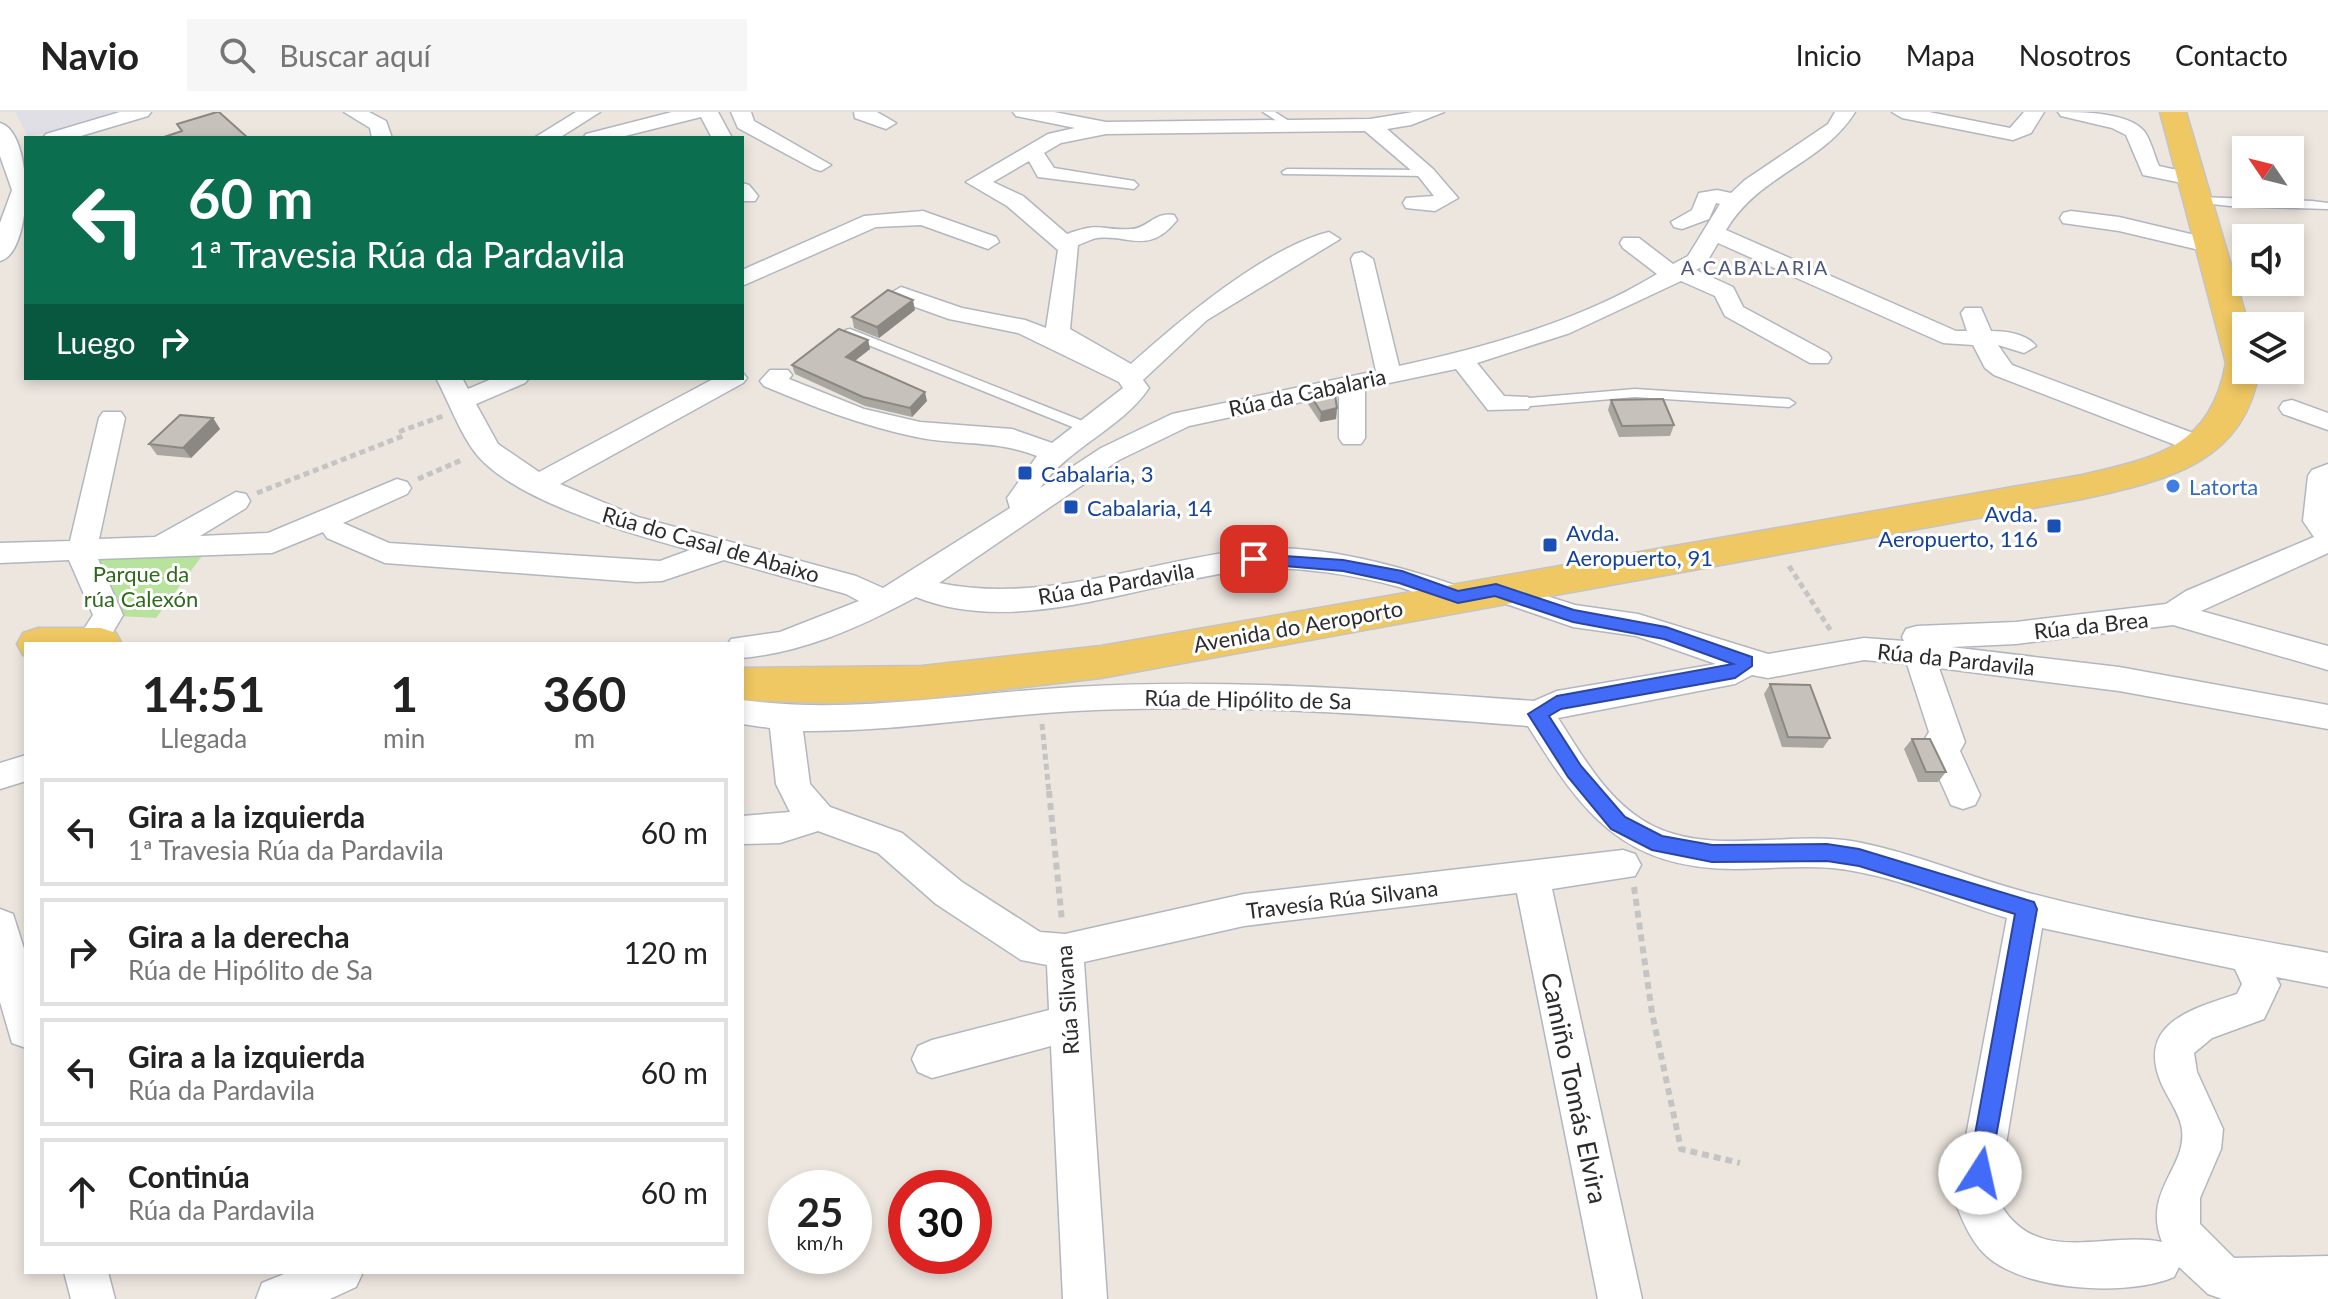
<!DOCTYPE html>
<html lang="es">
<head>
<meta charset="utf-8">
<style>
	:root { --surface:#fff; --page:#f6f6f6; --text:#222; --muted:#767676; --line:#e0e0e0 }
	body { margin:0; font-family:Lato,sans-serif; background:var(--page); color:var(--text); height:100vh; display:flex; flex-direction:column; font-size:30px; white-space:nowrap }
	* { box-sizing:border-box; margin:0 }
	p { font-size:26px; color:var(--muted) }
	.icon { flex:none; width:44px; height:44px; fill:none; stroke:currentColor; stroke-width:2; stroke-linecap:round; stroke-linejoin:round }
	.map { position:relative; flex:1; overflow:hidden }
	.drawer { position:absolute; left:24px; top:530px; width:720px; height:632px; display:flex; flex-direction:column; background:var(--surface); border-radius:0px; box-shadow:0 4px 12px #0003 }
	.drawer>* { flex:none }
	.top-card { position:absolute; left:24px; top:24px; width:720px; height:244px; border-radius:0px; box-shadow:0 4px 12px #0003; background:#0b6e4f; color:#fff; overflow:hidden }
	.needle { width:52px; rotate:305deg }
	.fabs { position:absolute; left:2232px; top:24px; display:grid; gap:16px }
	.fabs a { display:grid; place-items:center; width:72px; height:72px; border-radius:0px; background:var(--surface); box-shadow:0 4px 12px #0003; font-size:40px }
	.speed { position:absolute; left:768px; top:1058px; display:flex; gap:16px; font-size:40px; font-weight:700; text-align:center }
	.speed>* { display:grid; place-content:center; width:104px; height:104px; border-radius:50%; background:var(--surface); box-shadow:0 4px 12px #0003; line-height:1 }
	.speed small { font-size:20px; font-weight:400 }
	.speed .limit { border:12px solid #d22; background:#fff; color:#111 }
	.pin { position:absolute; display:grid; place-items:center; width:68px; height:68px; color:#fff; margin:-34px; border-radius:16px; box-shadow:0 4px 12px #0006 }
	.me { position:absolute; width:88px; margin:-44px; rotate:10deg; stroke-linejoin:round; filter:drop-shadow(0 0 6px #0008) }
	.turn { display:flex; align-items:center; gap:28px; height:168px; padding:0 32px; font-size:36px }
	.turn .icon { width:104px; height:104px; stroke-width:2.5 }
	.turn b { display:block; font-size:56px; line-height:68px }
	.then { display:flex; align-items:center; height:76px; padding:0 32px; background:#0003; gap:16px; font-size:30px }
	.eta { display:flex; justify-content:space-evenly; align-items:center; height:136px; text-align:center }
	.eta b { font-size:48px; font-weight:700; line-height:56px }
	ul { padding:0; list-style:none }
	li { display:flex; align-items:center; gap:24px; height:108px; margin:0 16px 12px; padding:0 16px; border:4px solid var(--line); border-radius:0px }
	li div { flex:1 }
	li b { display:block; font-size:30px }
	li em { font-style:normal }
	header { display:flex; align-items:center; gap:48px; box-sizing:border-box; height:112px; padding:0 40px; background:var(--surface); border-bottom:2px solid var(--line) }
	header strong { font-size:38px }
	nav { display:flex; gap:44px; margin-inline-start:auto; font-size:28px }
	.search { width:560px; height:72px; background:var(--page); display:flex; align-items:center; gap:20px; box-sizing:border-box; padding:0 28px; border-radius:0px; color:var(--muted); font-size:30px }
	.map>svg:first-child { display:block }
</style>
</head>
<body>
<header>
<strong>Navio</strong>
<div class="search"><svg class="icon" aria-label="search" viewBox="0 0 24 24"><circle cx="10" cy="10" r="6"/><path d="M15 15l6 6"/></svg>Buscar aquí</div>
<nav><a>Inicio</a><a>Mapa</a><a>Nosotros</a><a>Contacto</a></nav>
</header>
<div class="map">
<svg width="2328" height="1187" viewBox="0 0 2328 1187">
	<rect width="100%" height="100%" fill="#ede6df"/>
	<!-- industrial -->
	<path fill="#e1dfe6" d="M15 0H119L28 25Z"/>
	<!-- green -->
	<path fill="#b7e39d" d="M207 437 156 506 118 504 96 445Z"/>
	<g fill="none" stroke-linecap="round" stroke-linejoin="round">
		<defs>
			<path id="service" d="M1263 0H1275L1292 11 1283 13Z
				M1287 57 1426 58 1431 61 1426 64 1283 62 1282 60Z
				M2198 85 2312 89 2328 91V97L2230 94 2194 90 2193 88Z
				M850 217 1095 314 1097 317 1090 321 1085 320 846 224V218Z
				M1635 277 1789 287 1795 291 1789 295 1635 285 1519 295 1513 291 1519 287Z"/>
			<path id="minor" d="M120 0H151L148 4 74 26H43L46 22Z
				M344 0H369L386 9 392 26H372L370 16Z
				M576 0H600L559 26H534Z
				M672 0H718L732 26H712L701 5 617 26H583L586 22Z
				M731 0H751L754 9 831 53 821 59 814 57 738 16Z
				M854 0H877L896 11 886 17 855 6Z
				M1013 0H1054L1106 10 1370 7 1413 0H1444L1411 13 1387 17 1433 57 1458 86 1435 99 1406 96 1403 91 1406 86 1434 84 1419 65 1365 19 1106 22 1061 31 1044 41 1054 56 1134 69 1138 73 1134 77 1038 65 1029 49 993 70 1023 84 1067 122C1102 109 1100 119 1131 117 1147 117 1155 99 1174 103L1177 108C1148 144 1129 122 1097 126 1091 127 1084 131 1078 133L1070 217 1131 252C1180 208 1265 136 1329 120L1340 127 1207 208 1143 268 1149 276C1121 317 1069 335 1040 376L1101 336 1172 302 1376 259 1351 147 1354 142 1362 140 1373 147 1399 254C1487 235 1580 209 1657 162L1623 136 1620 131 1623 126H1639L1673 152 1688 144 1720 92 1716 91 1709 107 1682 117 1674 115 1671 110 1692 98 1699 81 1717 78 1731 81 1745 68 1828 12 1835 0H1855C1824 51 1758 63 1726 118L1956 219H1967L1961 201 1965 196H1981L1991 219C2006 219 2027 222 2036 234L2024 241 1998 233 2012 253 2209 327 2213 333 2209 339H2191L1994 263 1985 256 1973 233 1943 231 1718 131 1705 153 1696 158 1733 175 1743 195 1828 241 1831 246 1828 251H1810L1725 204 1715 184 1681 169 1570 221 1477 251 1504 284 1528 285 1532 291 1528 297 1488 298 1456 257 1365 276V326L1361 332H1343L1339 326V282L1189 314 1119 348 939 471C1046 493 1148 448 1253 437 1319 431 1407 456 1469 478L1473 485 1469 492C1446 499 1421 481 1399 475 1359 464 1295 453 1253 457 1148 468 1020 527 916 485 860 515 805 540 742 546V532H728L731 527 780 520 859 489 846 482 724 448 662 469 637 470 385 451 327 426 323 420 272 441 98 447 123 503 106 532H74L93 503 69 448 0 451V431L70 429 99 306 103 300H121L125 306 99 427 155 425 236 380 246 382 250 389 246 396 200 424 268 421 397 367 407 370 411 376 407 382 343 411 389 431 660 449 690 438C631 422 517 390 477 343 460 322 449 290 436 266H462L468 277 494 266H529L525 271 476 292 498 332 539 360 715 266H742V260L747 266 743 271 560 372 638 405 856 464 883 476 1010 396 1007 386 1037 344C992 327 960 334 916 325 863 314 814 295 764 274L760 269 770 258H788L792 263 789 267 864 297 920 310 1012 317 1052 331 1123 276 1119 270 1018 221 949 207 893 187 889 182 901 175 962 196 1025 208 1046 216 1058 138 1007 94 966 70 1048 22 1075 16 1016 4Z
				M1892 0H1929L2010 16 2024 0H2044L2031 21 2013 28 1902 6Z
				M2058 0C2082 0 2128 0 2144 19 2151 28 2154 43 2159 54L2199 63 2202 67 2192 73 2143 63 2126 23 2112 16 2061 4Z
				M0 11C34 20 34 140 0 149V111L12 78 0 44Z
				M742 71 749 73 758 84 755 89H742Z
				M923 99 996 125 999 130 988 137 921 113 876 115 742 174V158L864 104Z
				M2071 99 2119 105 2220 129 2223 134 2212 141 2119 119 2063 111 2060 106 2063 101Z
				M2292 288 2328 301V318L2283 302 2279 296 2283 290Z
				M2328 352V441L2201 499 2328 534V558L2173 513 2016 532 1951 535 2119 555 2328 593V617L2119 579 1939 556 1965 630 1960 639 1980 683 1975 693 1963 697 1951 693 1923 630 1929 620 1907 552 1864 548 1768 566 1752 563 1735 572 1558 606C1583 645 1609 692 1653 714 1714 744 1792 718 1857 730 1914 741 1969 765 2025 780 2125 807 2227 822 2328 841V875L2276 865 2280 873 2264 907 2212 926 2194 941 2197 960 2223 1017 2221 1037 2200 1086V1112L2234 1146 2328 1144V1187H2222L2208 1182 2179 1155 2174 1165C2127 1185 2029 1179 1989 1146 1971 1131 1963 1109 1954 1088L2007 806C1950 789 1892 762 1832 756 1799 753 1767 757 1734 757 1622 756 1583 702 1528 614 1377 602 1227 591 1075 599 983 604 894 620 803 619L810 672 830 695 902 721 962 770 1040 820 1065 822 1244 782 1623 738 1635 742 1641 753 1635 764 1552 777 1642 1187H1598L1517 781 1244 814 1084 850 1107 1187H1063L1051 934 932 966 918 960 912 947 918 934 932 928 1049 898 1047 853 1021 848 936 792 878 741 818 719 780 731 742 732V704L790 700 776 672 770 616 742 612V588C854 603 962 581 1074 575 1228 566 1380 578 1534 589L1557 579 1716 552 1636 524 1573 515 1486 485 1481 478 1486 471 1496 468 1575 493 1638 502 1768 542 1864 526 1904 529 1902 525 1906 517 1917 514 2016 510 2166 492 2186 479 2314 425 2303 409 2308 364 2312 358ZM2042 816 2235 857 2242 872 2237 882C2191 897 2135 912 2162 973 2168 986 2181 1004 2182 1018 2187 1055 2142 1080 2162 1130 2105 1118 2033 1158 1997 1086Z
				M26 643V669L0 677V651Z
				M0 797 13 802 26 843V936L12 931 0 890Z
				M64 1160H108L115 1187H71Z
				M289 1160H363L356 1175 330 1187H256L262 1171Z"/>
			<path id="primary" d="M2160 0H2186L2249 214H2246V258H2259C2245 353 2162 369 2082 387L1101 566 922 587 832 591 742 588V556L922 554 1101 534 2082 363C2156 346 2211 335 2226 251Z
				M38 516H101L116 521 122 532H26V544L23 543 17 532 23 521Z"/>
		</defs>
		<!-- service casing -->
		<use href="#service" stroke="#b2b6bf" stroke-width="3"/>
		<!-- minor casing -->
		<use href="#minor" stroke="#b2b6bf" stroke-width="3"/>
		<!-- primary casing -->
		<use href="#primary" stroke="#c4c4c4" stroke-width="3"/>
		<!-- path-far1 -->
		<path stroke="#c4c4c4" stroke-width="5" stroke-dasharray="6 4" stroke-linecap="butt" d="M418 367 464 347
			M257 381 403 324 401 319 443 304
			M1789 454 1831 519
			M1042 612 1049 681"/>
		<!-- path -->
		<path stroke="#c4c4c4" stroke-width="6" stroke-dasharray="7 5" stroke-linecap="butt" d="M1049 679 1062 809
			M1634 775 1652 901 1681 1037 1740 1051"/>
		<!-- service -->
		<use href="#service" fill="#fff" fill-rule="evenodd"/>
		<!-- minor -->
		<use href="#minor" fill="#fff" fill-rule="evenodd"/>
		<!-- primary -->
		<use href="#primary" fill="#efc863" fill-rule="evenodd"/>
	</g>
	<!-- wall -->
	<path fill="#aaa6a0" d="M915 198 879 226 854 216 852 205Z
		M868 228 870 237 855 249 927 289 912 305 865 294 795 262 792 253Z
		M1309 281 1337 296 1336 307 1320 310 1308 292Z
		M1611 288 1674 313 1670 324 1619 325 1608 298Z
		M213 306 220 317 191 346 157 343 149 332Z
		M1770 572 1830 626 1823 636 1782 635 1764 582Z
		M1912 627 1946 660 1938 670H1918L1904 637Z"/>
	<!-- shaded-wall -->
	<path fill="#8b8782" d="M913 188 915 198 879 226 877 215Z
		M868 228 870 237 848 254 846 245Z
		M925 280 927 289 912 305 910 296Z
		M1337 296 1336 307 1320 310 1321 300Z
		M213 306 220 317 191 346 183 336Z"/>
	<!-- building -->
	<path fill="#c6c1ba" stroke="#8b8782" stroke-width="2" d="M217 0H219L248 26H161L182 19 177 12Z
		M888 178 913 188 877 215 852 205Z
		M839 217 868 228 846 245 925 280 910 296 863 285 792 253Z
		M1334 276 1337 296 1321 300 1309 281Z
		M1663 287 1674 313 1622 314 1611 288Z
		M180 303 213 306 183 336 149 332Z
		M1770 572 1810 573 1830 626 1788 625Z
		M1912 627H1930L1946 660H1926Z"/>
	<!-- route -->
	<path fill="#426cf7" stroke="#2b46a1" stroke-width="2" d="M1254 442 1343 448 1402 459 1458 479 1496 472 1574 498 1666 515 1752 545V554L1735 566 1561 597 1549 604 1581 654 1625 705 1662 724 1712 733 1827 732 1859 737 2034 790 2037 797 1988 1069 1980 1073 1972 1069 1968 1061 2015 802 1859 754 1827 749 1712 750 1652 738 1611 717 1568 665 1528 602 1557 584 1733 552 1664 527 1573 510 1495 484 1458 491 1399 471 1343 459 1249 451 1246 447Z"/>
	<!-- markers -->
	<g fill="#1a4fb4" stroke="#fff" stroke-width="3">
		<rect x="1017" y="353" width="16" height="16" rx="4"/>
		<rect x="1063" y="387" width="16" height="16" rx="4"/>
		<rect x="2046" y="406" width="16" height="16" rx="4"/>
		<rect x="1542" y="425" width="16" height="16" rx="4"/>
	</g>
	<circle fill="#3f7fe0" stroke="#fff" stroke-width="3" cx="2173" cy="374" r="8"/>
	<g text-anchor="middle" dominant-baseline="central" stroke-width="6" stroke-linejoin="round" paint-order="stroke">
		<!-- far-neighbourhood labels -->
		<g font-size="20" letter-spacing="2" fill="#4d577d" stroke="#fff">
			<text x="1755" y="155">A CABALARIA</text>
		</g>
		<!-- street labels -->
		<g font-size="22" fill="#2c2c2c" stroke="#fff">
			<text transform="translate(1307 280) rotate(-12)">Rúa da Cabalaria</text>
			<text transform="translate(711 432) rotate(16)">Rúa do Casal de Abaixo</text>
			<text transform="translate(1116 471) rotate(-10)">Rúa da Pardavila</text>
			<text transform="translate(2091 513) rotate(-6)">Rúa da Brea</text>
			<text transform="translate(1298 514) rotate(-10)">Avenida do Aeroporto</text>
			<text transform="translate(1956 547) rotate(6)">Rúa da Pardavila</text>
			<text transform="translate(1248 587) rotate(1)">Rúa de Hipólito de Sa</text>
			<text transform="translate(1342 787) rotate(-7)">Travesía Rúa Silvana</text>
			<text transform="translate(1067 888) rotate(-94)">Rúa Silvana</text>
		</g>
		<!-- transit labels -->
		<g font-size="22" fill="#164399" stroke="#fff" text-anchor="start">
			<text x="1041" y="361">Cabalaria, 3</text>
			<text x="1087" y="395">Cabalaria, 14</text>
			<text x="2038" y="401" text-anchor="end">Avda.<tspan x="2038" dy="25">Aeropuerto, 116</tspan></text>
			<text x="1566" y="420">Avda.<tspan x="1566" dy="25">Aeropuerto, 91</tspan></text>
		</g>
		<!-- shop labels -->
		<g font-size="22" fill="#366cbe" stroke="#fff" text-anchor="start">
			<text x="2189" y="374">Latorta</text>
		</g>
		<!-- park labels -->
		<g font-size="22" fill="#2f691c" stroke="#fff">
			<text x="141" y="461">Parque da<tspan x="141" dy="25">rúa Calexón</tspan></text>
		</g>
		<!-- near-street labels -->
		<g font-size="26" fill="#2c2c2c" stroke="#fff">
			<text transform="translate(1575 976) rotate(78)">Camiño Tomás Elvira</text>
		</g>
	</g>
</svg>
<div class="fabs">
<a><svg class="needle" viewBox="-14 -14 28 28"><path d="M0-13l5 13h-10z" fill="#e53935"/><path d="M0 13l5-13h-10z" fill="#767676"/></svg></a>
<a><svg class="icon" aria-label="sound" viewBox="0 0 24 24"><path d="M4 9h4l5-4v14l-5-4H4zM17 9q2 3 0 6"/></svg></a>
<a><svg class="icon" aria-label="layers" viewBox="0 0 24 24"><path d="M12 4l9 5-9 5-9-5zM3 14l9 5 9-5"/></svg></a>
</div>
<div class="speed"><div>25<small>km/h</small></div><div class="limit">30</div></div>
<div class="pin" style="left:1254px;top:447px;background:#d93025"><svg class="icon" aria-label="arrive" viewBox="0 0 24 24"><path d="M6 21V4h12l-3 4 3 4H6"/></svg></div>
<svg class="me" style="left:1980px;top:1061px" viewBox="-20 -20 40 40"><circle r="19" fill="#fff"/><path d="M0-13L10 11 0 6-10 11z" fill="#426cf7"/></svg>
<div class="top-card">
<div class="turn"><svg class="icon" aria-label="left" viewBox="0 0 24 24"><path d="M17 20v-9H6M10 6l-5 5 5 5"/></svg><div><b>60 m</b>1ª Travesia Rúa da Pardavila</div></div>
<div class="then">Luego<svg class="icon" aria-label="right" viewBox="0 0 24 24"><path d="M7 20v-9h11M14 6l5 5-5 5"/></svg></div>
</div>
<section class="drawer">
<div class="eta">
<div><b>14:51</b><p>Llegada</p></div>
<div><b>1</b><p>min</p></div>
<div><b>360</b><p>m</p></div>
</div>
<ul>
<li><svg class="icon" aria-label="left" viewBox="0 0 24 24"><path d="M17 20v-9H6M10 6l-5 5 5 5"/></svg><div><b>Gira a la izquierda</b><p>1ª Travesia Rúa da Pardavila</p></div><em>60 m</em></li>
<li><svg class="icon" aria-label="right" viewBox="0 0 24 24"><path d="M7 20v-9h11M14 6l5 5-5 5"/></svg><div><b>Gira a la derecha</b><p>Rúa de Hipólito de Sa</p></div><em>120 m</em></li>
<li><svg class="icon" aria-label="left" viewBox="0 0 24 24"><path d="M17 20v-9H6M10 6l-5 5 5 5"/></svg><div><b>Gira a la izquierda</b><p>Rúa da Pardavila</p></div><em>60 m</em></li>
<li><svg class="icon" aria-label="ahead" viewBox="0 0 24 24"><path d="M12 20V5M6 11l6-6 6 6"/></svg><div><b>Continúa</b><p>Rúa da Pardavila</p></div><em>60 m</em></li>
</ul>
</section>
</div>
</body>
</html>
